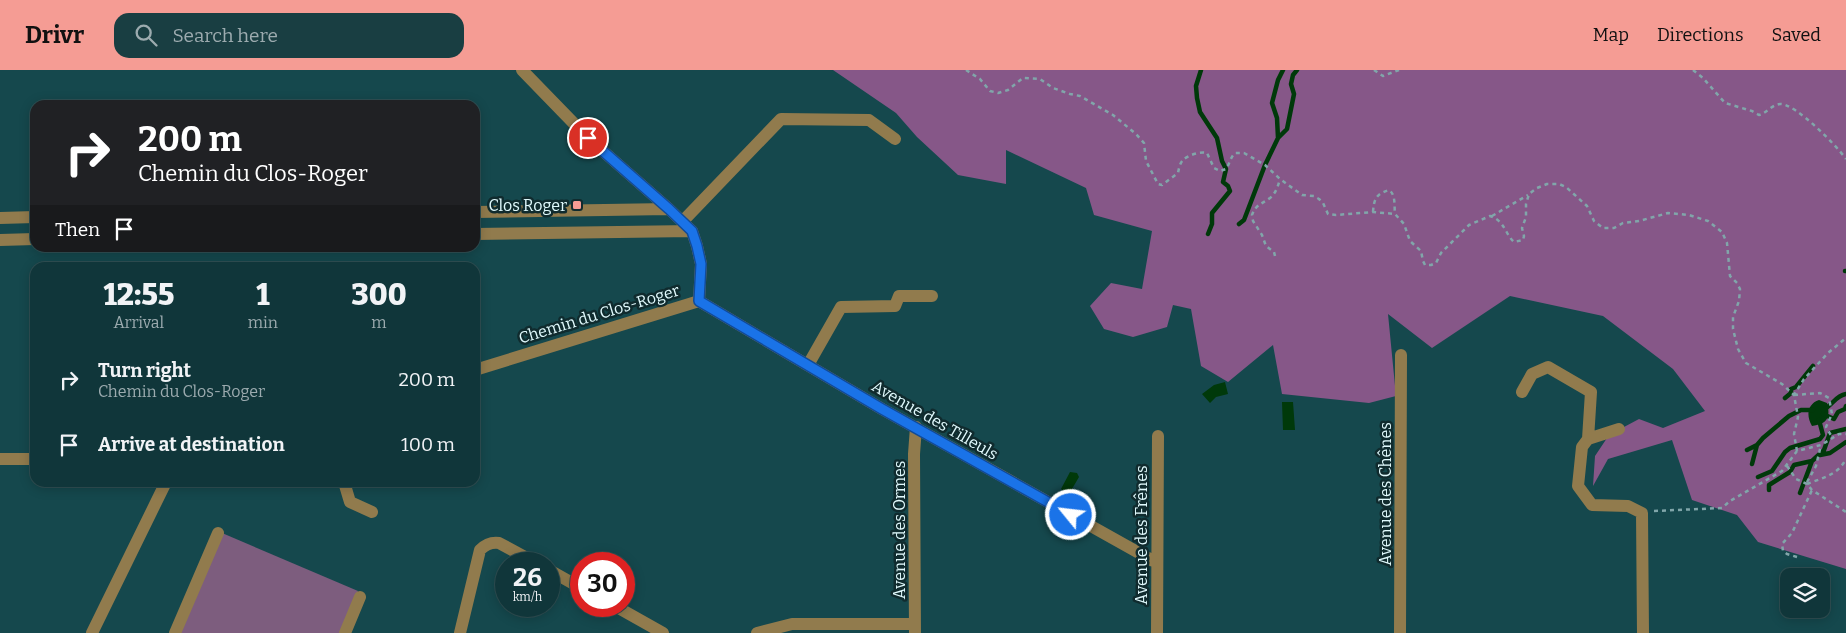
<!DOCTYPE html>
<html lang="en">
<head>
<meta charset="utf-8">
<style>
	:root { --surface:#10363a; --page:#193e42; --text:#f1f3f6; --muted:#9cabaf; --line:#305054; --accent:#f59c94 }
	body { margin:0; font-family:Bitter,serif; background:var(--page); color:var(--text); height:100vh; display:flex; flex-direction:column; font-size:19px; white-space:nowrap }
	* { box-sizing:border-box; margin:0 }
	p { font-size:16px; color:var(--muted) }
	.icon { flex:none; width:28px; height:28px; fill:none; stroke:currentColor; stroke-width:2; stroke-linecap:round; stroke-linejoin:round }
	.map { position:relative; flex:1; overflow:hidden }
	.drawer { position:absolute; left:30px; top:192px; width:450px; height:225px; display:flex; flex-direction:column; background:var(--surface); border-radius:15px; box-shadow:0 2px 12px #0003,0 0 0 1px var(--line) }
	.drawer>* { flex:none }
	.guide { position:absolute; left:30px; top:30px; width:450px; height:152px; border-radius:15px; box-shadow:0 2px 12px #0003,0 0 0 1px var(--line); background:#202124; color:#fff; overflow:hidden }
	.controls { position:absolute; left:1780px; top:498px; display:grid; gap:10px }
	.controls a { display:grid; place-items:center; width:50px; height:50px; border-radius:10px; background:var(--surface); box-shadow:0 2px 12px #0003,0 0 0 1px var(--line); font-size:25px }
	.speed { position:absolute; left:495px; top:482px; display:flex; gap:10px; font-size:25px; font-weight:700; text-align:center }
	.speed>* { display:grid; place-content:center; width:65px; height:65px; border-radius:50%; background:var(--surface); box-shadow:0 2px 12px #0003,0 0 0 1px var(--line); line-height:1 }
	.speed small { font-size:12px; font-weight:400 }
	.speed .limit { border:8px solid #d22; background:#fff; color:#111 }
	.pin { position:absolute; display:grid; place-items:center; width:42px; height:42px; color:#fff; margin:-21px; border:2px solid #fff; border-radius:50%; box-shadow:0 1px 5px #0007 }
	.me { position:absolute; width:55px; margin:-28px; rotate:299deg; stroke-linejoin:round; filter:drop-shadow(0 0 4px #0008) }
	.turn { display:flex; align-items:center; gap:18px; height:105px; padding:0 25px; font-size:22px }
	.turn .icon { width:65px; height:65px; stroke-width:2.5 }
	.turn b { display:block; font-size:35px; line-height:42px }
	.then { display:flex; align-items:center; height:48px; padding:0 25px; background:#0003; gap:10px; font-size:19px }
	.eta { display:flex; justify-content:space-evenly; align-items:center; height:85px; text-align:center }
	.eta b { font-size:30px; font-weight:800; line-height:35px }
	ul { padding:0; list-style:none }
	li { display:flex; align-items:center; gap:15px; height:65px; padding:0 25px }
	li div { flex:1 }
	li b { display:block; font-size:19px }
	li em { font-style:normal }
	header { display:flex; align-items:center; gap:30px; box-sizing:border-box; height:70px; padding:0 25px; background:var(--accent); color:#111 }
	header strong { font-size:24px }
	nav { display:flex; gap:28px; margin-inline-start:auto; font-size:18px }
	.search { width:350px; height:45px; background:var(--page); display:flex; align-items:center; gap:12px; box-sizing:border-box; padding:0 18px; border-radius:15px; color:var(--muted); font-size:19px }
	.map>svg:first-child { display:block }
</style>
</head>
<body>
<header>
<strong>Drivr</strong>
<div class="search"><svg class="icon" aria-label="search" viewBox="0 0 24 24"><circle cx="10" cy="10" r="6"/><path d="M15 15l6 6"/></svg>Search here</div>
<nav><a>Map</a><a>Directions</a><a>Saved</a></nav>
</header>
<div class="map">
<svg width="1846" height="563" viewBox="0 0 1846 563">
	<rect width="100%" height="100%" fill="#15484d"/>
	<!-- green -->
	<path fill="#7d5d7e" d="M222 463 358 521 340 563H180Z"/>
	<!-- forest -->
	<path fill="#865788" d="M833 0H1846V499L1758 472 1737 445 1692 430 1672 370 1608 389 1593 416 1595 386 1609 365 1639 349 1663 358 1705 341 1673 299 1603 246 1510 226 1432 278 1388 244 1396 326 1369 333 1282 324 1273 275 1228 312 1201 296 1191 239 1173 235 1167 257 1133 267 1104 259 1090 236 1111 213 1142 219 1152 161 1094 145 1086 118 1006 80V114L958 105 917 67 896 43Z"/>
	<!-- water -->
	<path fill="#00390a" d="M1225 312 1228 324 1216 327 1210 333 1202 324 1214 315Z
		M1819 330 1827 333C1831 348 1827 354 1812 356 1806 346 1807 334 1819 330Z
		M1282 332H1293L1295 360H1283Z
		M1070 402 1077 403 1079 407 1069 424 1061 419Z"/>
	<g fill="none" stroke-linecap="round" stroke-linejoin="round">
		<!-- stream -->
		<path stroke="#00390a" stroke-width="4.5" d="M1201 0 1196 16 1197 28 1200 42 1217 68 1222 91 1226 99 1223 112 1228 116 1230 121 1212 143V154L1208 164
			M1278 68 1287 59 1294 24 1291 14 1293 5 1297 0
			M1239 154 1244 150 1265 95 1278 68 1277 48 1272 33 1278 10 1283 0
			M1845 201H1846
			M1785 328 1791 323V319L1796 317 1813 296
			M1823 340C1833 335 1835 326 1846 324
			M1823 344 1834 349 1838 342 1845 339 1846 336
			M1747 380 1757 375
			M1820 385 1830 383 1846 372
			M1752 394 1757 375 1763 368 1789 346 1801 340H1813
			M1758 407 1772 401 1785 382 1790 378 1820 369 1823 365 1819 350
			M1769 420V415L1790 402 1794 395 1812 391
			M1800 423 1812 391 1824 380 1830 363 1846 359"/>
		<!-- path -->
		<path stroke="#81a6aa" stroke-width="2.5" stroke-dasharray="4 4" stroke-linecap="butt" d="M966 0 980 9 990 21 998 23 1008 20 1023 8 1040 9 1053 18 1070 24 1080 26 1113 45 1136 64 1144 73 1146 91 1158 114 1162 115 1178 103C1179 98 1180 93 1183 90 1188 85 1201 81 1207 83L1214 98 1220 101 1226 99C1230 93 1230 88 1235 83H1244L1265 95 1280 109 1302 125 1314 126 1319 129 1323 133 1328 144 1336 145 1373 142 1395 144 1404 154 1410 171 1421 181 1423 191 1425 195H1431L1436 193 1441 183 1469 155 1490 146C1505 151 1505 164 1514 172L1523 170 1524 166 1522 158 1526 147V134L1529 124 1537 118 1547 114H1559L1566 117 1587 136 1594 151 1603 158H1614L1623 153 1639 151 1668 143 1689 145 1708 151 1722 162 1727 173 1730 206 1737 213 1740 219 1739 231 1733 247V259L1738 279 1746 293 1782 314 1794 325
			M1374 0 1383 6 1399 0
			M1693 0 1703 8 1725 33 1752 41 1759 45C1767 43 1771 35 1780 34 1795 33 1837 76 1846 89
			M1373 142C1374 129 1376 124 1389 120 1396 125 1394 135 1395 144
			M1492 146 1528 125
			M1275 186 1274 182 1266 176 1262 165 1253 151 1252 145C1256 134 1262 134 1270 128 1276 123 1278 116 1280 109
			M1794 325 1820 323 1829 328 1832 344 1826 357 1832 367
			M1797 381 1794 364 1798 347 1794 325 1804 309 1828 283 1846 268
			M1787 396 1796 409 1807 414 1812 420 1846 442
			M1807 412 1816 396 1821 375
			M1807 414C1822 408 1838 405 1846 389
			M1654 441 1722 438 1730 431 1782 401 1797 381 1821 375 1839 364H1846
			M1797 487 1787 484 1783 481 1782 474 1792 463 1812 420"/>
		<!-- minor -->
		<path stroke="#917b4d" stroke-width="12" d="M522 0 588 68 669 139 692 161 697 176 701 194 699 231
			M475 142 669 139
			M0 148 35 147
			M682 152 781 49 869 50 895 69
			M475 164 692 161
			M0 170 35 169
			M699 231 882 339 1157 493
			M808 295 841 237 895 236 899 226H932
			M475 300 699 231
			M1522 322 1532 304 1548 297 1591 322 1588 369
			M1619 359 1588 369 1582 377 1578 416 1592 435 1628 436 1642 443 1643 563
			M0 389H35
			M344 412 350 432 372 442
			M549 500 581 518
			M615 536 663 563
			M92 563 166 412
			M175 563 218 463
			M345 563 360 527
			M460 563 480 480C485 475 492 472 499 473L538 494
			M757 563 792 554H915
			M915 563 914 384 916 357
			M1157 563 1158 366
			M1400 563 1401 285"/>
	</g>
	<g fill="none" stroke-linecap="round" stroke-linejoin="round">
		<defs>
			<path id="route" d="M588 68 669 139 692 161 697 176 701 194 699 231 882 339 1071 445"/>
		</defs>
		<!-- route casing -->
		<use href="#route" stroke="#114b97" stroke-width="12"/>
		<!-- route -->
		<use href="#route" stroke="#1a73e8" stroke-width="9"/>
	</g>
	<!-- markers -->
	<rect fill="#f59c94" stroke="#102b2e" stroke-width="2" x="572" y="130" width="10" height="10" rx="2.5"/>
	<g text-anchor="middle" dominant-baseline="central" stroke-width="5" stroke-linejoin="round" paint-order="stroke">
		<!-- poi labels -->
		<g font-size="16" fill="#e1fafd" stroke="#102b2e" text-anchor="end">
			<text x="567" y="135">Clos Roger</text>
		</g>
		<!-- street labels -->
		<g font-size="16" fill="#e1fafd" stroke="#102b2e">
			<text transform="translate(599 244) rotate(-17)">Chemin du Clos-Roger</text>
			<text transform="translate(935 350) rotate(30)">Avenue des Tilleuls</text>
			<text transform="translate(1385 424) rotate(-90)">Avenue des Chênes</text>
			<text transform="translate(899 460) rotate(-90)">Avenue des Ormes</text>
			<text transform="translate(1141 465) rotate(-90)">Avenue des Frênes</text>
		</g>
	</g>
</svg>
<div class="controls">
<a><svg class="icon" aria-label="layers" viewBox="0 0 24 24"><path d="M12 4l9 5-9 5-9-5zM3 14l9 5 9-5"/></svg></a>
</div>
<div class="speed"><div>26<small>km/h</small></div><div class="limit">30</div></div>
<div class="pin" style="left:588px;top:68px;background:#d93025"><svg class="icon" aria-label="arrive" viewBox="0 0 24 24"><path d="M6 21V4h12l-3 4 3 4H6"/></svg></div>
<svg class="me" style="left:1071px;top:445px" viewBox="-20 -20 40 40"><circle r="17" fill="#1a73e8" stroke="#fff" stroke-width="3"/><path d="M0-11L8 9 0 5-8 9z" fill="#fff"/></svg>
<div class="guide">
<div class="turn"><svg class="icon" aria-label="right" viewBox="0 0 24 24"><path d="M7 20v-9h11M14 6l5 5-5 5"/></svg><div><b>200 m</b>Chemin du Clos-Roger</div></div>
<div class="then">Then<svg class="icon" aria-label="arrive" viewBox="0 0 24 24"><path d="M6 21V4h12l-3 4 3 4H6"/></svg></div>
</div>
<section class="drawer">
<div class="eta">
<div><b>12:55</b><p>Arrival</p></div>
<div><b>1</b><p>min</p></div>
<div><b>300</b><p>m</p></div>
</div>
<ul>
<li><svg class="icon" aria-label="right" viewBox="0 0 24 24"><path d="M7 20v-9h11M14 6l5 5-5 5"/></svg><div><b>Turn right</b><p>Chemin du Clos-Roger</p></div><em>200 m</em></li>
<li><svg class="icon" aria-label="arrive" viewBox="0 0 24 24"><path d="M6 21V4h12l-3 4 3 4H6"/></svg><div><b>Arrive at destination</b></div><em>100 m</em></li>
</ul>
</section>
</div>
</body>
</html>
